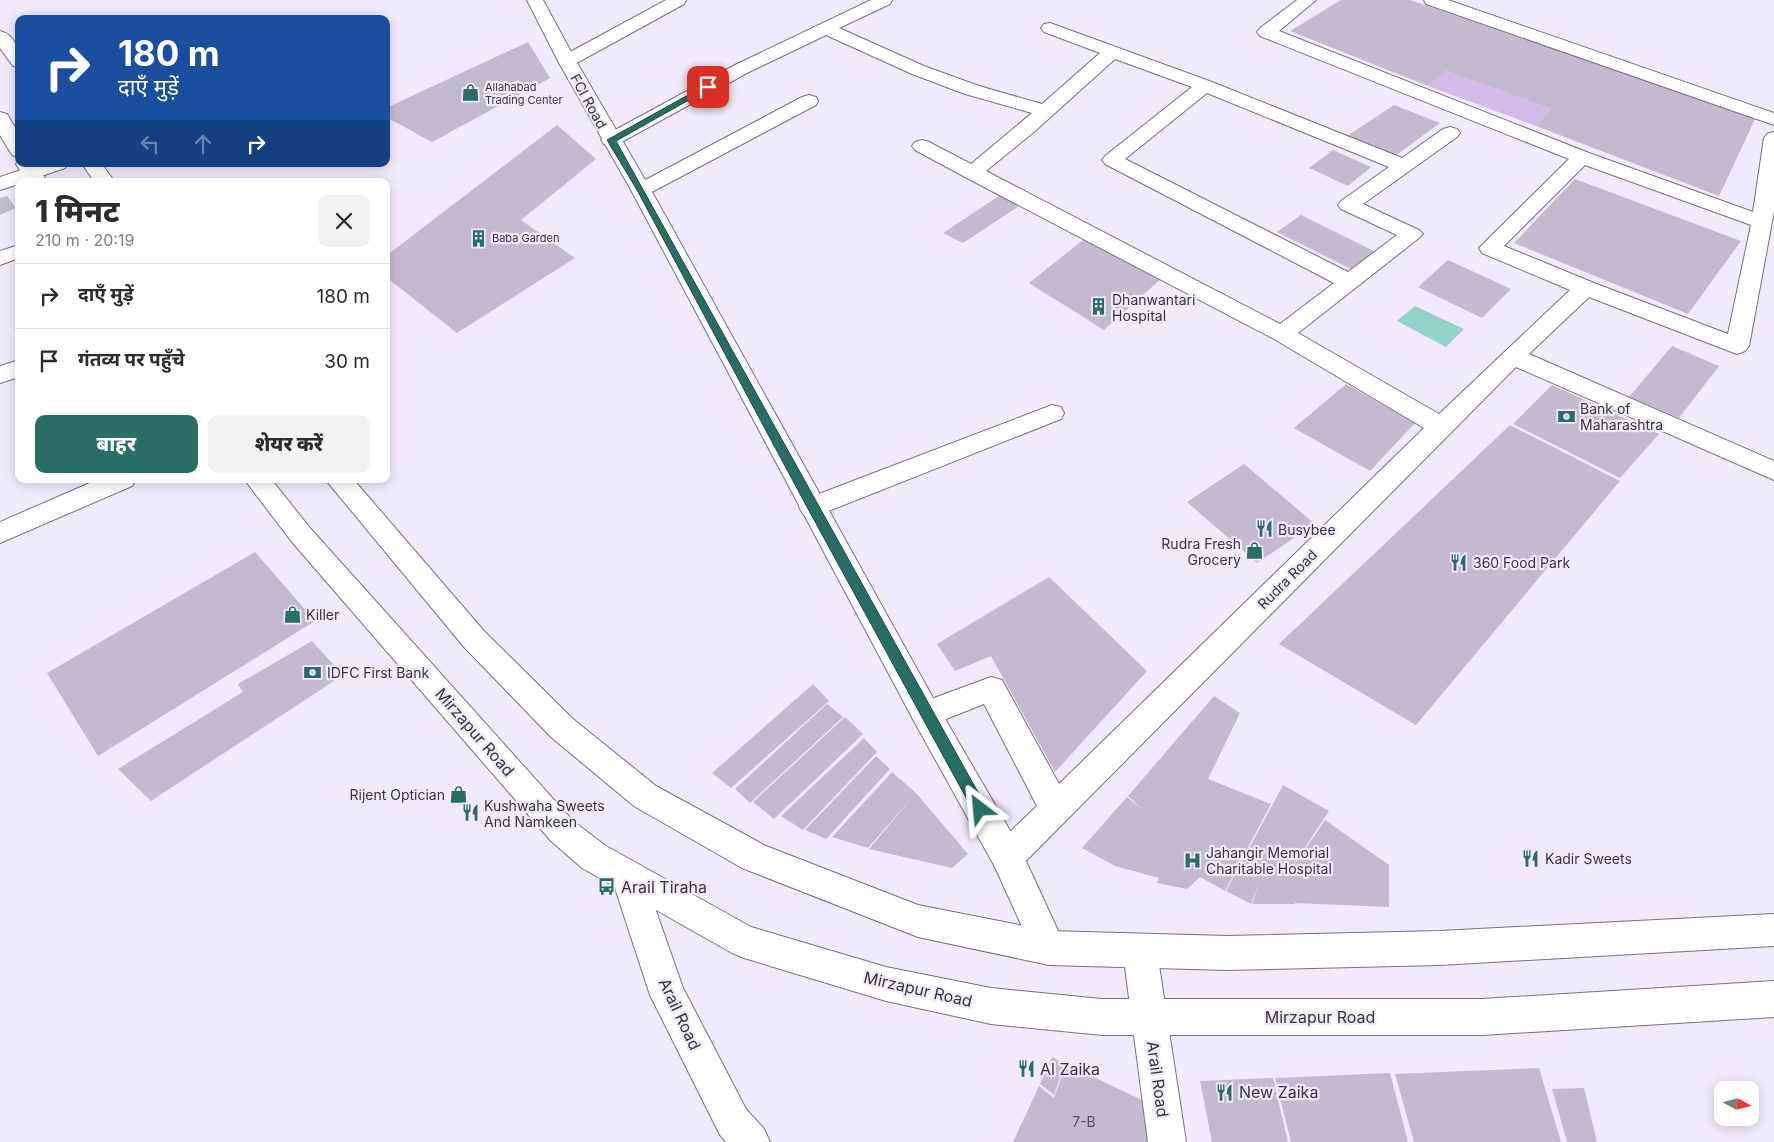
<!DOCTYPE html>
<html lang="hi">
<head>
<meta charset="utf-8">
<style>
	:root { --surface:#fff; --page:#f2f2f3; --text:#2b2b33; --muted:#7c7c81; --line:#e1e1e2; --accent:#286e64 }
	body { margin:0; font-family:Inter,"Noto Sans Devanagari",sans-serif; background:var(--page); color:var(--text); height:100vh; display:flex; flex-direction:column; font-size:19px; white-space:nowrap }
	* { box-sizing:border-box; margin:0 }
	p { font-size:16px; color:var(--muted) }
	.icon { flex:none; width:28px; height:28px; fill:none; stroke:currentColor; stroke-width:2; stroke-linecap:round; stroke-linejoin:round }
	.map { position:relative; flex:1; overflow:hidden }
	.drawer { position:absolute; left:15px; top:178px; width:375px; height:305px; display:flex; flex-direction:column; background:var(--surface); border-radius:10px; box-shadow:0 2px 12px #0003 }
	.drawer>* { flex:none }
	.guide { position:absolute; left:15px; top:15px; width:375px; height:152px; border-radius:10px; box-shadow:0 2px 12px #0003; background:#1a4fa0; color:#fff; overflow:hidden }
	.needle { width:32px; rotate:97deg }
	.controls { position:absolute; left:1714px; top:1081px; display:grid; gap:10px }
	.controls a { display:grid; place-items:center; width:45px; height:45px; border-radius:10px; background:var(--surface); box-shadow:0 2px 12px #0003; font-size:25px }
	.pin { position:absolute; display:grid; place-items:center; width:42px; height:42px; color:#fff; margin:-21px; border-radius:10px; box-shadow:0 2px 8px #0006 }
	.me { position:absolute; width:55px; margin:-28px; rotate:331deg; stroke-linejoin:round; filter:drop-shadow(0 0 4px #0008) }
	.turn { display:flex; align-items:center; gap:18px; height:105px; padding:0 20px; font-size:22px }
	.turn .icon { width:65px; height:65px; stroke-width:2.5 }
	.turn b { display:block; font-size:35px; line-height:42px }
	.lanes { display:flex; align-items:center; height:48px; padding:0 20px; background:#0003; justify-content:center; gap:25px; direction:ltr }
	.lanes .off { opacity:.35 }
	.round { display:grid; place-items:center; flex:none; width:52px; height:52px; border-radius:10px; background:var(--page) }
	.headline { display:flex; align-items:center; justify-content:space-between; height:85px; padding:0 20px }
	h1 { font-size:30px; font-weight:800; line-height:38px }
	.cta { display:flex; gap:10px; margin-top:auto; padding:10px 20px }
	.cta a { flex:1; height:58px; border-radius:10px; background:var(--accent); color:#fff; font-size:20px; font-weight:800; line-height:58px; text-align:center }
	.cta a+a { background:var(--page); color:var(--text) }
	ul { padding:0; list-style:none }
	li { display:flex; align-items:center; gap:15px; height:65px; padding:0 20px; border-top:1px solid var(--line) }
	li div { flex:1 }
	li b { display:block; font-size:19px }
	li em { font-style:normal }
	.map>svg:first-child { display:block }
</style>
</head>
<body>
<div class="map">
<svg width="1774" height="1142" viewBox="0 0 1774 1142">
	<rect width="100%" height="100%" fill="#f3e9fd"/>
	<!-- green -->
	<path fill="#d2bae9" d="M1446 71 1551 109 1536 126 1428 86Z"/>
	<!-- water -->
	<path fill="#92d4c8" d="M1415 306 1464 329 1446 347 1397 321Z"/>
	<!-- building -->
	<path fill="#c5b9d0" d="M1341 0H1410L1756 117 1719 196 1536 126 1551 109 1446 71 1428 86 1290 31Z
		M528 42 550 78 432 142 386 117V108Z
		M1394 105 1440 123 1395 156 1347 136Z
		M557 125 596 159 521 220 575 258 457 333 386 277V256Z
		M1333 150 1371 167 1348 186 1309 168Z
		M1575 179 1741 241 1688 314 1514 243Z
		M1002 194 1022 204 963 243 943 233Z
		M7 196 16 208 0 215V198Z
		M1301 215 1382 255 1359 273 1277 232Z
		M1088 236 1163 277 1104 330 1029 283Z
		M1448 260 1511 289 1482 318 1418 287Z
		M1672 346 1719 366 1679 418 1629 397Z
		M1346 384 1415 423 1370 471 1294 428Z
		M1552 385 1659 434 1620 478 1513 424Z
		M1510 425 1620 481 1416 725 1279 644Z
		M1244 464 1315 524 1257 563 1187 502Z
		M255 552 315 621 98 756 47 673Z
		M1049 577 1147 671 1055 772 991 656 955 671 937 644Z
		M312 641 343 675 151 801 118 769 243 692 238 684Z
		M813 684 829 701 731 788 712 773Z
		M1214 696 1240 713 1208 779 1271 804 1225 891 1200 877 1187 889 1157 883 1159 878 1115 866 1082 848 1127 797 1142 809 1128 796Z
		M827 704 843 717 750 803 735 789Z
		M845 717 863 734 774 819 753 802Z
		M864 738 877 752 803 830 781 816Z
		M876 756 890 769 826 839 805 830Z
		M892 772 916 793 868 848 832 837Z
		M1283 785 1329 811 1291 869 1295 904H1252L1260 880 1251 904 1226 891 1239 866 1259 879 1240 865Z
		M916 793 968 854 952 868 869 849Z
		M1325 820 1389 865V907L1295 903 1291 870Z
		M1052 1057 1065 1064 1054 1095 1040 1084Z
		M1066 1064 1142 1100 1149 1142H1013L1039 1086 1054 1098Z
		M1539 1068 1561 1142H1414L1395 1074Z
		M1390 1073 1408 1142H1291L1275 1078Z
		M1273 1078 1288 1142H1212L1200 1081Z
		M1584 1088 1597 1142H1567L1552 1089Z"/>
	<g fill="none" stroke-linecap="round" stroke-linejoin="round">
		<defs>
			<path id="minor" d="M666 0H686L684 4 573 65 567 66 561 65 558 61 561 57Z
				M871 0H892L890 4 839 28 924 66 979 86 1042 104 1100 53 1044 32 1041 28 1044 24 1050 23 1212 82 1402 158 1443 129 1450 127 1457 129 1460 133 1457 137 1363 204 1419 230 1423 234 1419 238 1298 333 1439 414 1570 290 1482 253 1479 248 1569 159 1260 36 1257 32 1260 28 1297 0H1316L1279 31 1589 153 1753 212 1764 138 1767 134 1774 132V211L1749 346 1745 351 1737 354 1729 351 1589 297 1529 354 1774 461V480L1516 367 1019 868 1007 872 995 868 991 857 995 846 1037 806 984 704 926 727 915 723 911 714 915 705 991 677 1002 680 1059 784 1424 428 1274 339 965 177 915 150 912 146 915 142 922 140 929 142 971 164 1032 113 965 94 912 74 826 35 747 73 618 144 611 146 604 144 601 140 604 136 735 65ZM1115 59 1192 87 1105 156 1102 160 1105 164 1334 283 1280 324 986 171 1035 131ZM1207 93 1389 167 1341 201 1338 205 1341 209 1397 235 1348 272 1125 159ZM1585 165 1751 225 1728 334 1594 283 1504 246Z
				M1424 0H1448L1774 113V125L1426 4Z
				M809 95 816 97 818 101 816 105 648 194 641 196 634 194 631 190 634 186 802 97Z
				M39 164H68L65 168 27 181H19V184L0 190V177Z
				M19 245V258L0 265V251Z
				M19 360V377L0 383V366Z
				M1052 405 1061 407 1064 413 1061 419 821 514 812 517 803 514 799 507 803 500Z
				M99 479H136L132 486 0 543V522Z"/>
			<path id="major" d="M527 0H543L576 61 651 190 937 705 1019 846 1066 948 1061 960 1049 965 1037 960 995 867 915 723 631 190 558 61Z
				M628 861 640 865 683 988 746 1109 764 1129 770 1142H726L720 1135 650 995 611 876 616 865Z
				M1140 935 1152 940 1157 952 1186 1142H1148L1123 952 1128 940Z"/>
			<path id="highway" d="M0 31C17 35 19 53 19 67L13 66 0 48Z
				M0 112 7 114 19 134V157L12 155 0 135Z
				M19 160V164H36L47 181H27L16 164Z
				M82 164H102L114 181H94Z
				M244 479H271L310 528 573 821 606 846 751 927 886 967 991 988 1102 999H1482L1774 981V1017L1482 1035H1102L991 1024 886 1001 744 958 732 953 582 868 551 841 292 542Z
				M325 479H353L484 631 573 719 656 786 766 846 918 905 1049 931 1227 936 1440 931 1774 914V946L1440 965 1227 970 1049 965 918 937 742 868 634 806 551 737 464 647Z"/>
		</defs>
		<!-- minor casing -->
		<use href="#minor" stroke="#796f83" stroke-width="2"/>
		<!-- major casing -->
		<use href="#major" stroke="#796f83" stroke-width="2"/>
		<!-- highway casing -->
		<use href="#highway" stroke="#796f83" stroke-width="2"/>
		<!-- minor -->
		<use href="#minor" fill="#fff" fill-rule="evenodd"/>
		<!-- major -->
		<use href="#major" fill="#fff" fill-rule="evenodd"/>
		<!-- highway -->
		<use href="#highway" fill="#fff" fill-rule="evenodd"/>
	</g>
	<!-- route -->
	<path fill="#286e64" stroke="#1a4841" d="M706 85 712 87 616 141 985 805 987 809 985 814 980 815 975 814 807 507 637 190 607 140Z"/>
	<!-- icons -->
	<defs>
		<symbol id="shop-bare" viewBox="-9 -9 18 18"><path d="M-5-2.5h2.3a2.7 3.5 0 0 1 5.4 0H5L5.5 6h-11ZM-1.5-2.5h3a1.5 2.3 0 0 0-3 0Z" fill="#286e64" stroke="#f3e9fd" stroke-width="2.5" paint-order="stroke"/></symbol>
		<symbol id="building-bare" viewBox="-9 -9 18 18"><path d="M-4-6H4V6H1V3H-1V6H-4ZM-2.5-4.3h1.7v1.8h-1.7ZM.8-4.3h1.7v1.8H.8ZM-2.5-1h1.7V.8h-1.7ZM.8-1h1.7V.8H.8Z" fill="#286e64" stroke="#f3e9fd" stroke-width="2.5" paint-order="stroke"/></symbol>
		<symbol id="bank-bare" viewBox="-9 -9 18 18"><path d="M-6-4H6V4H-6ZM0-2.3a2.3 2.3 0 1 0 0 4.6a2.3 2.3 0 1 0 0-4.6Z" fill="#286e64" stroke="#f3e9fd" stroke-width="2.5" paint-order="stroke"/></symbol>
		<symbol id="restaurant-bare" viewBox="-9 -9 18 18"><path d="M-5-6h1v4h1v-4h1v4h1v-4h1v5L-1.5 .5V6h-2V.5L-5-1ZM5-6V6H3V1.5H1.5Q1.5-4 5-6Z" fill="#286e64" stroke="#f3e9fd" stroke-width="2.5" paint-order="stroke"/></symbol>
		<symbol id="hospital-bare" viewBox="-9 -9 18 18"><path d="M-5-5h3v3.5h4V-5h3V5h-3V1.5h-4V5h-3Z" fill="#286e64" stroke="#f3e9fd" stroke-width="2.5" paint-order="stroke"/></symbol>
		<symbol id="bus-bare" viewBox="-9 -9 18 18"><path d="M-5-6H5V4H4V6H2V4H-2V6H-4V4H-5ZM-3.5-4V0h7V-4ZM-3.5 1.2v1.5H-2V1.2ZM2 1.2v1.5H3.5V1.2Z" fill="#286e64" stroke="#f3e9fd" stroke-width="2.5" paint-order="stroke"/></symbol>
	</defs>
	<g fill-rule="evenodd">
		<use href="#shop-bare" x="458" y="80" width="25" height="25"/>
		<use href="#building-bare" x="466" y="226" width="25" height="25"/>
		<use href="#building-bare" x="1086" y="294" width="25" height="25"/>
		<use href="#bank-bare" x="1554" y="404" width="25" height="25"/>
		<use href="#restaurant-bare" x="1252" y="516" width="25" height="25"/>
		<use href="#shop-bare" x="1242" y="538" width="25" height="25"/>
		<use href="#restaurant-bare" x="1446" y="550" width="25" height="25"/>
		<use href="#shop-bare" x="280" y="602" width="25" height="25"/>
		<use href="#bank-bare" x="300" y="660" width="25" height="25"/>
		<use href="#shop-bare" x="446" y="782" width="25" height="25"/>
		<use href="#restaurant-bare" x="458" y="800" width="25" height="25"/>
		<use href="#restaurant-bare" x="1518" y="846" width="25" height="25"/>
		<use href="#hospital-bare" x="1180" y="848" width="25" height="25"/>
		<use href="#bus-bare" x="594" y="874" width="25" height="25"/>
		<use href="#restaurant-bare" x="1014" y="1056" width="25" height="25"/>
		<use href="#restaurant-bare" x="1212" y="1080" width="25" height="25"/>
	</g>
	<g text-anchor="middle" dominant-baseline="central" stroke-width="4.5" stroke-linejoin="round" paint-order="stroke">
		<!-- far-poi labels -->
		<g font-size="11" fill="#38333d" stroke="#f3e9fd" text-anchor="start">
			<text x="485" y="87">Allahabad<tspan x="485" dy="13">Trading Center</tspan></text>
			<text x="492" y="238">Baba Garden</text>
		</g>
		<!-- street labels -->
		<g font-size="14" fill="#38333d" stroke="#f3e9fd">
			<text transform="translate(589 101) rotate(61)">FCI Road</text>
			<text transform="translate(1287 579) rotate(-45)">Rudra Road</text>
		</g>
		<!-- poi labels -->
		<g font-size="14" fill="#38333d" stroke="#f3e9fd" text-anchor="start">
			<text x="1112" y="299">Dhanwantari<tspan x="1112" dy="16">Hospital</tspan></text>
			<text x="1580" y="408">Bank of<tspan x="1580" dy="16">Maharashtra</tspan></text>
			<text x="1278" y="529">Busybee</text>
			<text x="1241" y="543" text-anchor="end">Rudra Fresh<tspan x="1241" dy="16">Grocery</tspan></text>
			<text x="1473" y="562">360 Food Park</text>
			<text x="306" y="614">Killer</text>
			<text x="327" y="672">IDFC First Bank</text>
			<text x="445" y="794" text-anchor="end">Rijent Optician</text>
			<text x="484" y="805">Kushwaha Sweets<tspan x="484" dy="16">And Namkeen</tspan></text>
			<text x="1206" y="852">Jahangir Memorial<tspan x="1206" dy="16">Charitable Hospital</tspan></text>
			<text x="1545" y="858">Kadir Sweets</text>
		</g>
		<!-- near-number labels -->
		<g font-size="14" fill="#5b5462">
			<text x="1084" y="1121">7-B</text>
		</g>
		<!-- near-street labels -->
		<g font-size="16" fill="#38333d" stroke="#f3e9fd">
			<text transform="translate(475 732) rotate(49)">Mirzapur Road</text>
			<text transform="translate(918 989) rotate(13)">Mirzapur Road</text>
			<text transform="translate(680 1014) rotate(65)">Arail Road</text>
			<text x="1320" y="1017">Mirzapur Road</text>
			<text transform="translate(1158 1079) rotate(82)">Arail Road</text>
		</g>
		<!-- near-poi labels -->
		<g font-size="16" fill="#38333d" stroke="#f3e9fd" text-anchor="start">
			<text x="621" y="887">Arail Tiraha</text>
			<text x="1040" y="1069">Al Zaika</text>
			<text x="1239" y="1092">New Zaika</text>
		</g>
	</g>
</svg>
<div class="controls">
<a><svg class="needle" viewBox="-14 -14 28 28"><path d="M0-13l5 13h-10z" fill="#e53935"/><path d="M0 13l5-13h-10z" fill="#7c7c81"/></svg></a>
</div>
<div class="pin" style="left:708px;top:87px;background:#d93025"><svg class="icon" aria-label="arrive" viewBox="0 0 24 24"><path d="M6 21V4h12l-3 4 3 4H6"/></svg></div>
<svg class="me" style="left:980px;top:809px" viewBox="-20 -20 40 40"><path d="M0-17L14 15 0 8-14 15z" fill="#286e64" stroke="#fff" stroke-width="4"/></svg>
<div class="guide">
<div class="turn"><svg class="icon" aria-label="right" viewBox="0 0 24 24"><path d="M7 20v-9h11M14 6l5 5-5 5"/></svg><div><b>180 m</b>दाएँ मुड़ें</div></div>
<div class="lanes"><svg class="icon off" aria-label="left" viewBox="0 0 24 24"><path d="M17 20v-9H6M10 6l-5 5 5 5"/></svg><svg class="icon off" aria-label="ahead" viewBox="0 0 24 24"><path d="M12 20V5M6 11l6-6 6 6"/></svg><svg class="icon" aria-label="right" viewBox="0 0 24 24"><path d="M7 20v-9h11M14 6l5 5-5 5"/></svg></div>
</div>
<section class="drawer">
<div class="headline"><div><h1>1 मिनट</h1><p>210 m · 20:19</p></div><a class="round"><svg class="icon" aria-label="close" viewBox="0 0 24 24"><path d="M6 6l12 12M18 6L6 18"/></svg></a></div>
<ul>
<li><svg class="icon" aria-label="right" viewBox="0 0 24 24"><path d="M7 20v-9h11M14 6l5 5-5 5"/></svg><div><b>दाएँ मुड़ें</b></div><em>180 m</em></li>
<li><svg class="icon" aria-label="arrive" viewBox="0 0 24 24"><path d="M6 21V4h12l-3 4 3 4H6"/></svg><div><b>गंतव्य पर पहुँचे</b></div><em>30 m</em></li>
</ul>
<div class="cta"><a>बाहर</a><a>शेयर करें</a></div>
</section>
</div>
</body>
</html>
